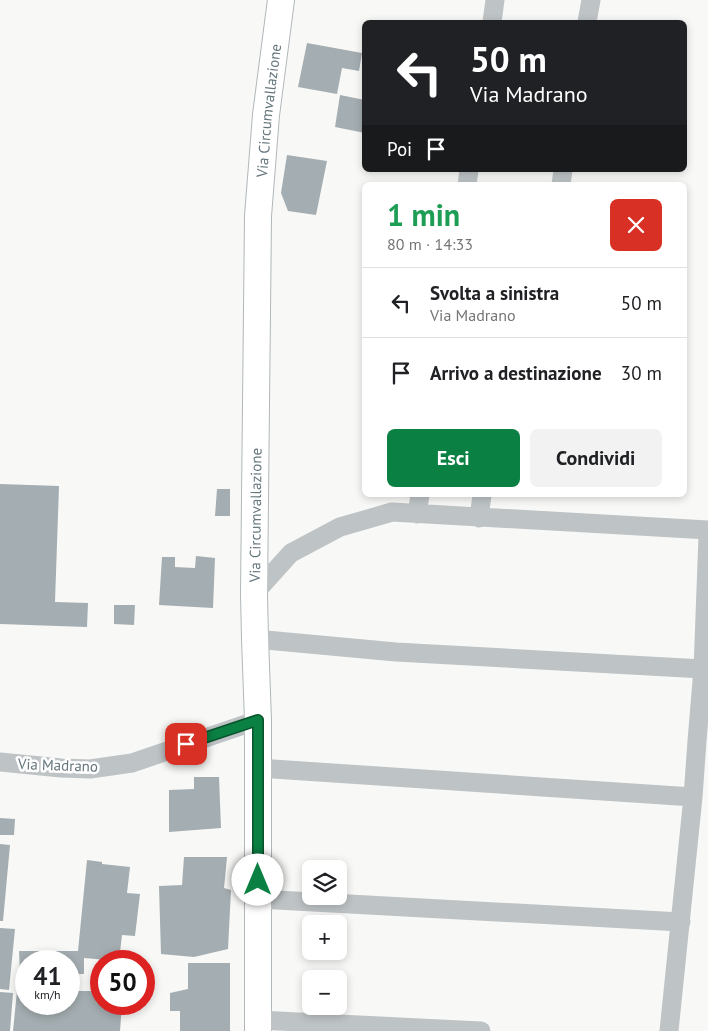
<!DOCTYPE html>
<html lang="it">
<head>
<meta charset="utf-8">
<style>
	:root { --surface:#fff; --page:#f2f2f2; --text:#202124; --muted:#757577; --line:#e0e0e0; --accent:#0b8043 }
	body { margin:0; font-family:"PT Sans",sans-serif; background:var(--page); color:var(--text); height:100vh; display:flex; flex-direction:column; font-size:19px; white-space:nowrap }
	* { box-sizing:border-box; margin:0 }
	p { font-size:16px; color:var(--muted) }
	.icon { flex:none; width:28px; height:28px; fill:none; stroke:currentColor; stroke-width:2; stroke-linecap:round; stroke-linejoin:round }
	.map { position:relative; flex:1; overflow:hidden }
	.details { position:absolute; left:362px; top:182px; width:325px; height:315px; display:flex; flex-direction:column; background:var(--surface); border-radius:8px; box-shadow:0 2px 8px #0003 }
	.details>* { flex:none }
	.banner { position:absolute; left:362px; top:20px; width:325px; height:152px; border-radius:8px; box-shadow:0 2px 8px #0003; background:#202124; color:#fff; overflow:hidden }
	.fabs { position:absolute; left:302px; top:860px; display:grid; gap:10px }
	.fabs a { display:grid; place-items:center; width:45px; height:45px; border-radius:8px; background:var(--surface); box-shadow:0 2px 8px #0003; font-size:25px }
	.speed { position:absolute; left:15px; top:950px; display:flex; gap:10px; font-size:25px; font-weight:700; text-align:center }
	.speed>* { display:grid; place-content:center; width:65px; height:65px; border-radius:50%; background:var(--surface); box-shadow:0 2px 8px #0003; line-height:1 }
	.speed small { font-size:12px; font-weight:400 }
	.speed .limit { border:8px solid #d22; background:#fff; color:#111 }
	.pin { position:absolute; display:grid; place-items:center; width:42px; height:42px; color:#fff; margin:-21px; border-radius:10px; box-shadow:0 2px 8px #0006 }
	.me { position:absolute; width:55px; margin:-28px; rotate:0deg; stroke-linejoin:round; filter:drop-shadow(0 0 4px #0008) }
	.turn { display:flex; align-items:center; gap:18px; height:105px; padding:0 25px; font-size:22px }
	.turn .icon { width:65px; height:65px; stroke-width:2.5 }
	.turn b { display:block; font-size:35px; line-height:42px }
	.then { display:flex; align-items:center; height:48px; padding:0 25px; background:#0003; gap:10px; font-size:19px }
	.round { display:grid; place-items:center; flex:none; width:52px; height:52px; border-radius:8px; background:var(--page) }
	.headline { display:flex; align-items:center; justify-content:space-between; height:85px; padding:0 25px }
	h1 { font-size:30px; font-weight:600; line-height:38px; color:#1e9e55 }
	.button { display:flex; gap:10px; margin-top:auto; padding:10px 25px }
	.button a { flex:1; height:58px; border-radius:8px; background:var(--accent); color:#fff; font-size:20px; font-weight:600; line-height:58px; text-align:center }
	.button a+a { background:var(--page); color:var(--text) }
	ul { padding:0; list-style:none }
	li { display:flex; align-items:center; gap:15px; height:70px; padding:0 25px; border-top:1px solid var(--line) }
	li div { flex:1 }
	li b { display:block; font-size:19px }
	li em { font-style:normal }
	.map>svg:first-child { display:block }
</style>
</head>
<body>
<div class="map">
<svg width="708" height="1031" viewBox="0 0 708 1031">
	<rect width="100%" height="100%" fill="#f8f8f6"/>
	<!-- building -->
	<path fill="#a4adb1" d="M307 43 362 53 359 71 342 68 337 94 298 87Z
		M340 95 365 100V133L335 127Z
		M287 155 327 161 316 215 288 211 281 193Z
		M0 484 59 486 55 602 88 603 87 627 0 624Z
		M217 489H230V516H215Z
		M196 556 215 558 213 608 159 605 162 557H175V567L195 568Z
		M114 605H135L134 625 114 624Z
		M194 777H219L221 828 169 832V790L194 789Z
		M0 818 15 819 14 835H0Z
		M0 844 10 845 3 921H0Z
		M184 857H227L224 888 231 890 228 949 194 957 161 954 159 886 182 885Z
		M87 860 102 862V864L130 867 127 893 140 894 135 936 122 935 119 961 84 958V974H69V961H26V974H20L19 951H78Z
		M0 928 15 929 9 990 0 989Z
		M188 963H230V1031H180V1011H170V993L188 989Z
		M17 991H26V1004H69V991H101V1004H122L120 1031H13Z
		M0 992 13 993 10 1031H0Z"/>
	<g fill="none" stroke-linecap="round" stroke-linejoin="round">
		<defs>
			<g id="secondary">
				<path id="s1" d="M258 1031V720L255 639 254 594 258 216 266 115 281 0"/>
			</g>
		</defs>
		<!-- secondary casing -->
		<use href="#secondary" stroke="#b0b7ba" stroke-width="28"/>
		<!-- street -->
		<path stroke="#bec3c5" stroke-width="19" d="M492 22 495 0
			M587 22 591 0
			M467 185 469 170
			M561 185 563 170
			M417 514 420 495
			M479 518 482 495
			M254 594 291 553 340 527 392 512 708 530
			M255 639 396 652 703 669
			M0 762 61 768 90 769 132 763 258 720
			M258 768 693 797
			M258 899 681 922
			M258 1020 481 1031
			M669 1031 693 797 697 741 703 669 708 536"/>
		<!-- secondary -->
		<use href="#secondary" stroke="#fff" stroke-width="26"/>
	</g>
	<g fill="none" stroke-linecap="round" stroke-linejoin="round">
		<defs>
			<path id="route" d="M186 744 258 720V880"/>
		</defs>
		<!-- route casing -->
		<use href="#route" stroke="#07532c" stroke-width="12"/>
		<!-- route -->
		<use href="#route" stroke="#0b8043" stroke-width="9"/>
	</g>
	<g text-anchor="middle" dominant-baseline="central" stroke-width="5" stroke-linejoin="round" paint-order="stroke">
		<!-- street labels -->
		<g font-size="15" fill="#66777e" stroke="#fff">
			<text stroke="none"><textPath href="#s1" startOffset="921">Via Circumvallazione</textPath></text>
			<text stroke="none"><textPath href="#s1" startOffset="516">Via Circumvallazione</textPath></text>
			<text transform="translate(58 765) rotate(2)">Via Madrano</text>
		</g>
	</g>
</svg>
<div class="fabs">
<a><svg class="icon" aria-label="layers" viewBox="0 0 24 24"><path d="M12 4l9 5-9 5-9-5zM3 14l9 5 9-5"/></svg></a>
<a>+</a>
<a>−</a>
</div>
<div class="speed"><div>41<small>km/h</small></div><div class="limit">50</div></div>
<div class="pin" style="left:186px;top:744px;background:#d93025"><svg class="icon" aria-label="arrive" viewBox="0 0 24 24"><path d="M6 21V4h12l-3 4 3 4H6"/></svg></div>
<svg class="me" style="left:258px;top:880px" viewBox="-20 -20 40 40"><circle r="19" fill="#fff"/><path d="M0-13L10 11 0 6-10 11z" fill="#0b8043"/></svg>
<div class="banner">
<div class="turn"><svg class="icon" aria-label="left" viewBox="0 0 24 24"><path d="M17 20v-9H6M10 6l-5 5 5 5"/></svg><div><b>50 m</b>Via Madrano</div></div>
<div class="then">Poi<svg class="icon" aria-label="arrive" viewBox="0 0 24 24"><path d="M6 21V4h12l-3 4 3 4H6"/></svg></div>
</div>
<section class="details">
<div class="headline"><div><h1>1 min</h1><p>80 m · 14:33</p></div><a class="round" style="background:#d93025;color:#fff"><svg class="icon" aria-label="close" viewBox="0 0 24 24"><path d="M6 6l12 12M18 6L6 18"/></svg></a></div>
<ul>
<li><svg class="icon" aria-label="left" viewBox="0 0 24 24"><path d="M17 20v-9H6M10 6l-5 5 5 5"/></svg><div><b>Svolta a sinistra</b><p>Via Madrano</p></div><em>50 m</em></li>
<li><svg class="icon" aria-label="arrive" viewBox="0 0 24 24"><path d="M6 21V4h12l-3 4 3 4H6"/></svg><div><b>Arrivo a destinazione</b></div><em>30 m</em></li>
</ul>
<div class="button"><a>Esci</a><a>Condividi</a></div>
</section>
</div>
</body>
</html>
